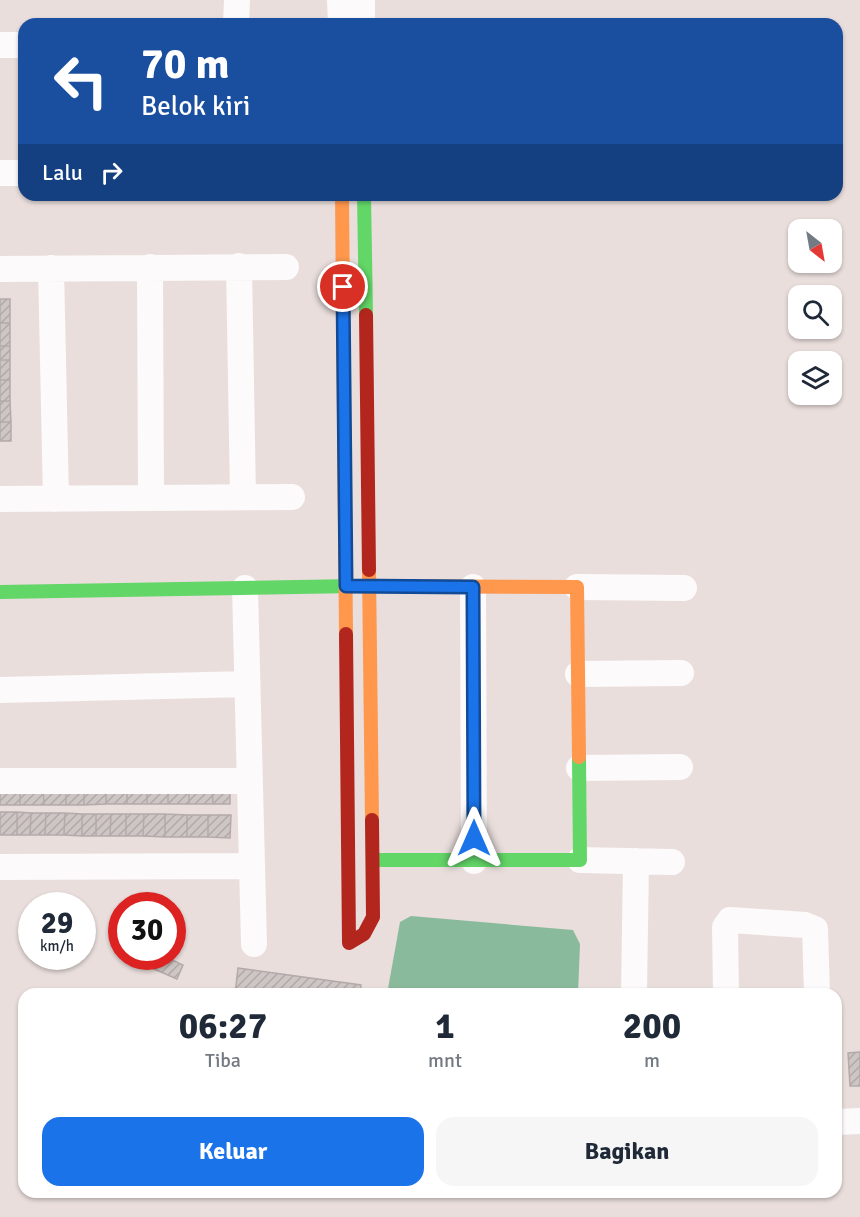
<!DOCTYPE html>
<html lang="id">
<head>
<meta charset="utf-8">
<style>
	:root { --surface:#fff; --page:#f6f6f7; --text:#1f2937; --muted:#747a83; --accent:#1a73e8 }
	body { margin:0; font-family:Signika,sans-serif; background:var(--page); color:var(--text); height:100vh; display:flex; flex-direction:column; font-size:22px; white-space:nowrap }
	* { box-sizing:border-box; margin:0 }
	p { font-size:20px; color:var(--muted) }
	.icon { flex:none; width:33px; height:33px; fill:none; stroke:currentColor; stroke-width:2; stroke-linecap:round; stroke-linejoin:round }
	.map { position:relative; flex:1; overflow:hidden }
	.panel { position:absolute; left:18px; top:988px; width:824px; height:210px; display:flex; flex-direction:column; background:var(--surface); border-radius:18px; box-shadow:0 2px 4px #0004 }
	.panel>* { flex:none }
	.banner { position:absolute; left:18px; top:18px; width:825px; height:183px; border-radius:18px; box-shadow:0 2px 4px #0004; background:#1a4fa0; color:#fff; overflow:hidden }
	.needle { width:39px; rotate:149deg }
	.buttons { position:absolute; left:788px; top:219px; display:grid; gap:12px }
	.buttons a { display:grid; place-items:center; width:54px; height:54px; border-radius:12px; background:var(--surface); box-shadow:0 2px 4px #0004; font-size:30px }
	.speed { position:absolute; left:18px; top:892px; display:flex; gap:12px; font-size:30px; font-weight:700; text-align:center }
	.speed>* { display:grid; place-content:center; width:78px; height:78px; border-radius:50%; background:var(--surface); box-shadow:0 2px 4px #0004; line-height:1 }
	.speed small { font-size:15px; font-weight:400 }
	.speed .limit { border:9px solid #d22; background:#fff; color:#111 }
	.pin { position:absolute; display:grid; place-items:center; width:51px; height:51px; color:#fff; margin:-26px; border:3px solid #fff; border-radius:50%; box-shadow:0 2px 6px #0007 }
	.me { position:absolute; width:66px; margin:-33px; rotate:0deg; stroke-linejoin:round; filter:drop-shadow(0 0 4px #0008) }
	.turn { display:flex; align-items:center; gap:21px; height:126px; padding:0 24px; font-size:27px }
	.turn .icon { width:78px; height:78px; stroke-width:2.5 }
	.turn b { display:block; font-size:42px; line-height:51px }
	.then { display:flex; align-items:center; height:57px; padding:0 24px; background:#0003; gap:12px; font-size:22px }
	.eta { display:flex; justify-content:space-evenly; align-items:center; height:102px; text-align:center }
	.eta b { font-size:36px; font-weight:700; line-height:42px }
	.primary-button { display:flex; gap:12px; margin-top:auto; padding:12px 24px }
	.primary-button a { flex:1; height:69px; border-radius:18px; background:var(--accent); color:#fff; font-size:24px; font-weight:700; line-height:69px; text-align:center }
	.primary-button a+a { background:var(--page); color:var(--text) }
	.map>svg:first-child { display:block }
</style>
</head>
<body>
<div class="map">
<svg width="860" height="1217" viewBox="0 0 860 1217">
	<defs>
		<pattern id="building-hatch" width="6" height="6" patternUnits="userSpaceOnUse" patternTransform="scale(1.5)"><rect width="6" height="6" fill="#cec6c4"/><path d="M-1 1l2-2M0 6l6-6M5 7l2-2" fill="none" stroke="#b0a9a7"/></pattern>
	</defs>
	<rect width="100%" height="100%" fill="#e9dedc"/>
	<!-- water -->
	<path fill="#8aba9c" d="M411 916 573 930 580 944 578 994H387L400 922Z"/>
	<!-- building -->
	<path fill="url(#building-hatch)" stroke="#b3aaa9" stroke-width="1.5" d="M0 299H10V323H0Z
		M0 323H10V346H0Z
		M0 346H10V360H0Z
		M0 360H10V380H0Z
		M0 380H10V401H0Z
		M0 401H10L11 422H0Z
		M0 422H11V441H0Z
		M84 785V805H66V786Z
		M84 785H106V804L84 805Z
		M106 785H127V804H106Z
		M127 785H147V804H127Z
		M147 785H168V804H147Z
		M168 785H189V804H168Z
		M189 785H212L213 804H189Z
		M212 785H230V804H213Z
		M0 786H20V805H0Z
		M20 786H43L44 805H20Z
		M43 786H66V805H44Z
		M0 812H17V835H0Z
		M17 812 31 813 30 835H17Z
		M31 813H46L45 835H30Z
		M46 813H65L64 835H45Z
		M65 813 82 814V836L64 835Z
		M82 814H96V836H82Z
		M96 814H111L110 836H96Z
		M111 814H126V836H110Z
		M126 814H144L143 836H126Z
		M144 814H165V837L143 836Z
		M165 814 187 815V837H165Z
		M187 815H208V837H187Z
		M208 815H231L230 838 208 837Z
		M151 957H166L183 965 177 979 147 966Z
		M238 968 361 985 360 994H276L257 992 256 994H235Z
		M860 1052V1086H850L848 1053Z"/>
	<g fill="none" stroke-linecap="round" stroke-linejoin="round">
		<!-- street -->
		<path stroke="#fcfafa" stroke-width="26" d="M340 0 341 24
			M362 0V24
			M236 24 237 0
			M0 45H24
			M0 173H24
			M239 266 243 497
			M150 267 151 498
			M51 268 56 499
			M0 269 286 267
			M0 499 292 497
			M473 587 474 861
			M577 587 684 588
			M245 588 254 944
			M578 674 681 673
			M0 690 247 684
			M579 768 680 767
			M0 781H249
			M580 860 672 862
			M0 867 250 866
			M634 994 636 861
			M726 994 725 927 730 920 805 925 815 929 817 994
			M836 1122 860 1121"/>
		<!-- fast -->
		<path stroke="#63d668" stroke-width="14" d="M364 195 366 315
			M0 592 355 586
			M373 860H580L579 757"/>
		<!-- slow -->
		<path stroke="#ff974d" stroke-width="14" d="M342 195 346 634
			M369 570 372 820
			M355 586 577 587 579 757"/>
		<!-- jam -->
		<path stroke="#b3261e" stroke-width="14" d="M366 315 369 570
			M346 634 349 943 364 934 373 917 372 820"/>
	</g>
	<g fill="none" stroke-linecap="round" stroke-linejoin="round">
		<defs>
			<path id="route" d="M343 287 346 586 473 587 474 838"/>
		</defs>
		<!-- route casing -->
		<use href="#route" stroke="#114b97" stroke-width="15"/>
		<!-- route -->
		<use href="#route" stroke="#1a73e8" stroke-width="10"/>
	</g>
</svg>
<div class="buttons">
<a><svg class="needle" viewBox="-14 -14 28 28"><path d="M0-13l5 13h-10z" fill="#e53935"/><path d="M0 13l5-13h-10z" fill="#747a83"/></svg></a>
<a><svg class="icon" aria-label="search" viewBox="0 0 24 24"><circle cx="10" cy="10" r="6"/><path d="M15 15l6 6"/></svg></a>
<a><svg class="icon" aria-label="layers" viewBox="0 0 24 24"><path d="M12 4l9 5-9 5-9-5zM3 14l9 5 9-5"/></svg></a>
</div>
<div class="speed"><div>29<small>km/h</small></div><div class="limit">30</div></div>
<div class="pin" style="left:343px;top:287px;background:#d93025"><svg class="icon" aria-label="arrive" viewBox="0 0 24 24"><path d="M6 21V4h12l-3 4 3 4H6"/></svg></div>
<svg class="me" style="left:474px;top:838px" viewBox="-20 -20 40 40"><path d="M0-17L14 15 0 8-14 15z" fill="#1a73e8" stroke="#fff" stroke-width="4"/></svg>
<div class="banner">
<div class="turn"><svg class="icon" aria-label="left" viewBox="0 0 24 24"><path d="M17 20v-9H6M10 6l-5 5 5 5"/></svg><div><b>70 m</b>Belok kiri</div></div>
<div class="then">Lalu<svg class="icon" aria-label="right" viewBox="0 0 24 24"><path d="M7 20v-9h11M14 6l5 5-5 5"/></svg></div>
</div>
<section class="panel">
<div class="eta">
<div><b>06:27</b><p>Tiba</p></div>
<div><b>1</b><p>mnt</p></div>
<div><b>200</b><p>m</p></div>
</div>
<div class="primary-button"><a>Keluar</a><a>Bagikan</a></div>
</section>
</div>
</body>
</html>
